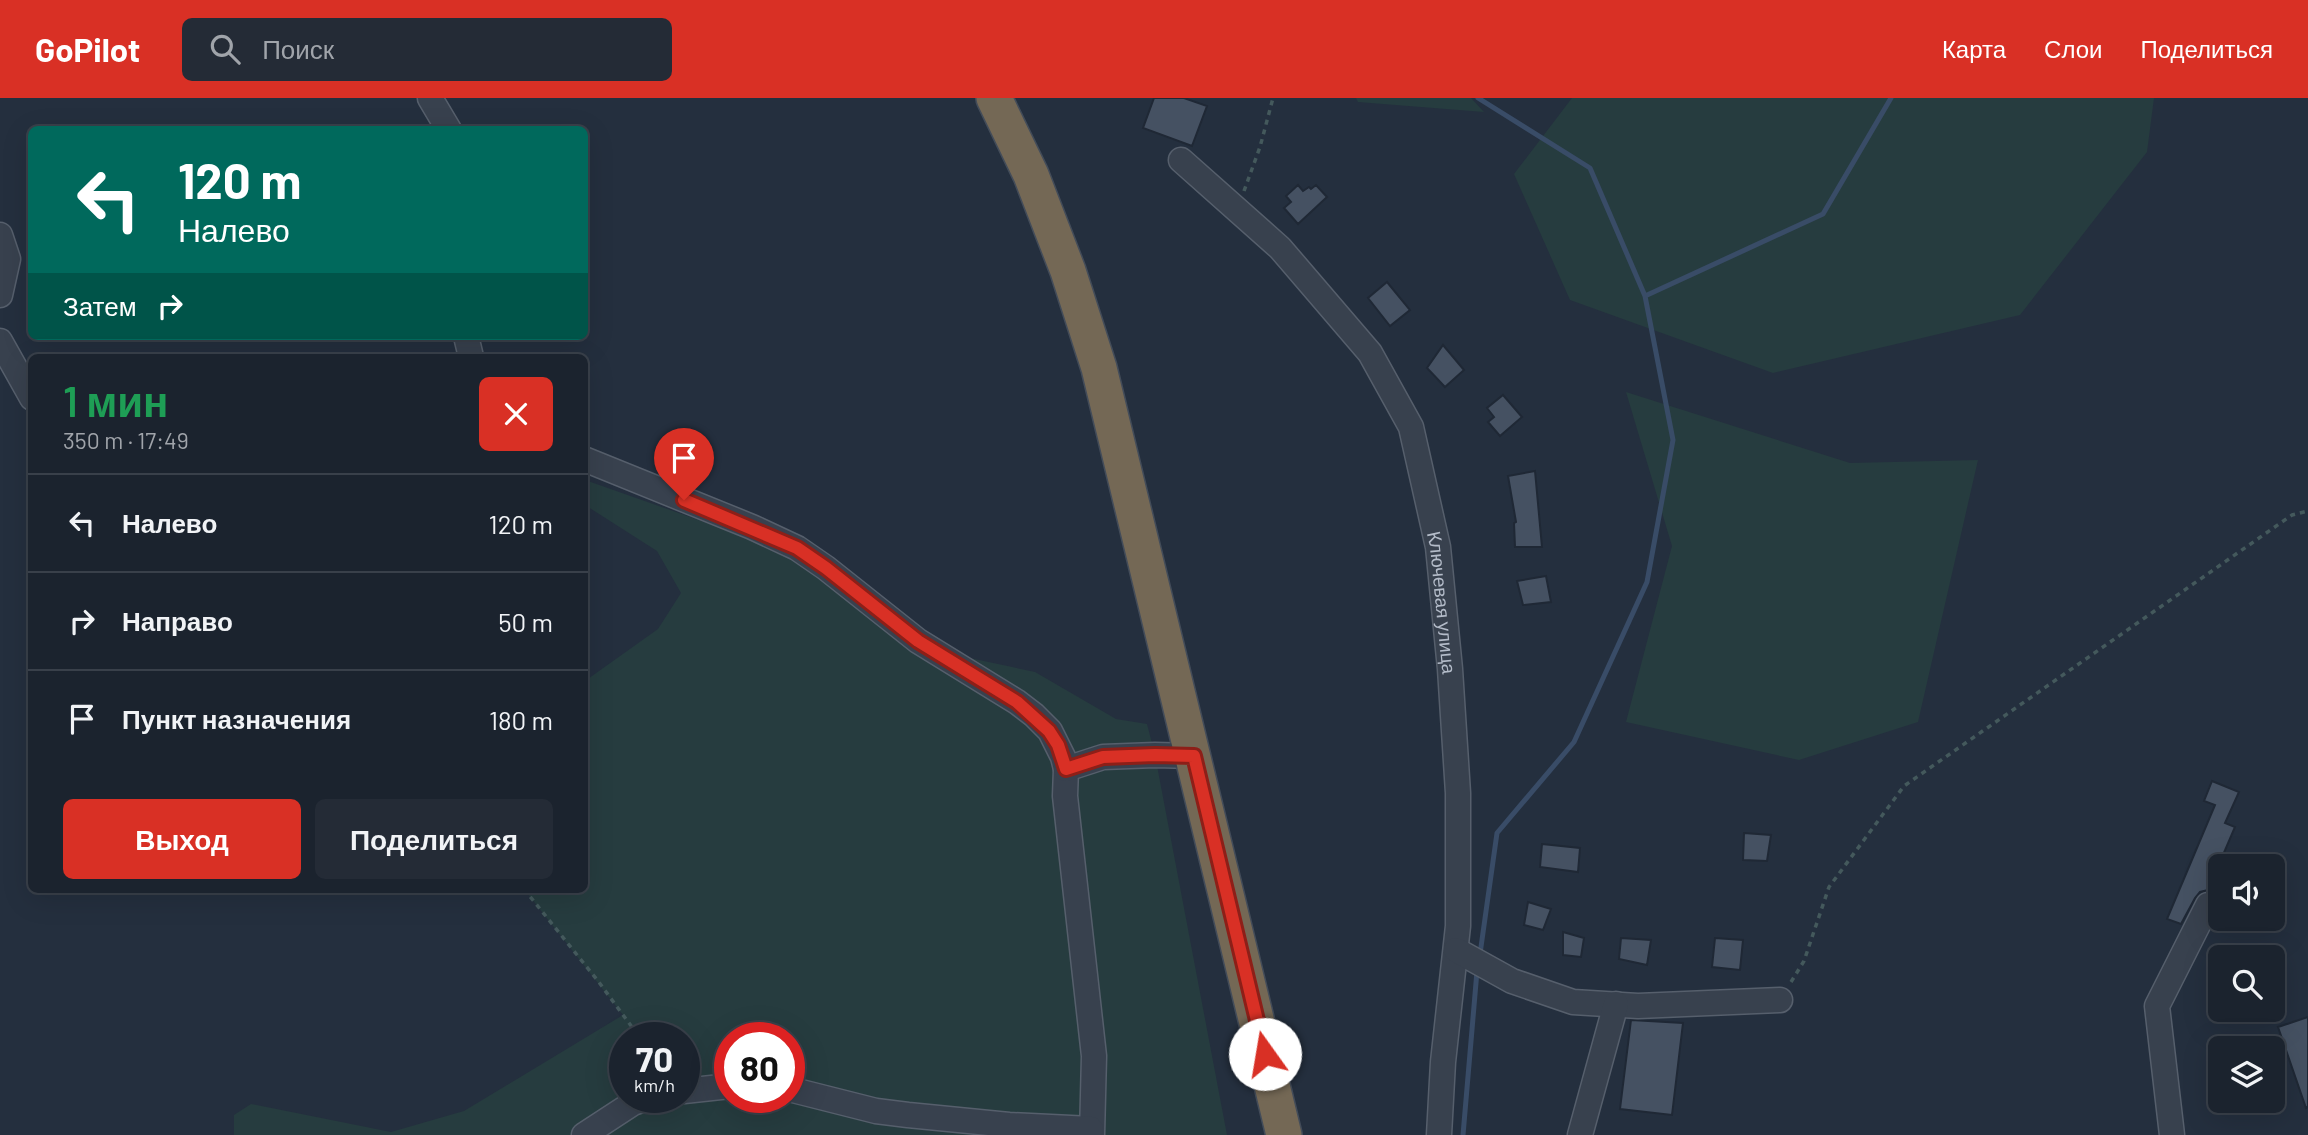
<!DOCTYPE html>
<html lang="ru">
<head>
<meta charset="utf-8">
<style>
	:root { --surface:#1b232e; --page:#242b36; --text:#f1f3f6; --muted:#a0a4aa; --line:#39404a; --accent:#d93025 }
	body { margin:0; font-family:Barlow,sans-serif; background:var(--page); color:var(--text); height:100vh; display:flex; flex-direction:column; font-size:26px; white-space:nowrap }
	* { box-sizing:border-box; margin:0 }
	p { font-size:23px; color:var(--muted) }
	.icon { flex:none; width:38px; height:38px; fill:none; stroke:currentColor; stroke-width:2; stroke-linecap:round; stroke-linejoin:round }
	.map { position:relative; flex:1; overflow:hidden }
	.details { position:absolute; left:28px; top:256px; width:560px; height:539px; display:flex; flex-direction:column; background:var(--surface); border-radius:10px; box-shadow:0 7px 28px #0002,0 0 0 2px var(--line) }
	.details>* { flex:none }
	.guide { position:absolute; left:28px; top:28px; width:560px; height:214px; border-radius:10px; box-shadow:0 7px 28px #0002,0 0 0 2px var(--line); background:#00695c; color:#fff; overflow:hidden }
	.buttons { position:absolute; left:2208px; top:756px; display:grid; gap:14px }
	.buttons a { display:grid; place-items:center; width:77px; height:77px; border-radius:10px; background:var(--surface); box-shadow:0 7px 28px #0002,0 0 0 2px var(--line); font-size:35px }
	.speed { position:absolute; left:609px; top:924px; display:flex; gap:14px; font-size:35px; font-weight:700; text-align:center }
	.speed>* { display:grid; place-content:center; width:91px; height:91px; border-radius:50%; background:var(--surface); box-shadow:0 7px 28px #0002,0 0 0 2px var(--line); line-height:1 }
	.speed small { font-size:18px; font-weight:400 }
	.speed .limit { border:10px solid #d22; background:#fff; color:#111 }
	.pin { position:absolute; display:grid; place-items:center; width:60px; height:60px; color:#fff; margin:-72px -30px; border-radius:50% 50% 50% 0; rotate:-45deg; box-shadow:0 0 7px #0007 }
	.pin .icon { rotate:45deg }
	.me { position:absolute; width:77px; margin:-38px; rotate:347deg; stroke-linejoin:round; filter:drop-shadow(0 0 5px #0008) }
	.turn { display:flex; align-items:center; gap:24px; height:147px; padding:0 35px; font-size:32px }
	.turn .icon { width:91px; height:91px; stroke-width:2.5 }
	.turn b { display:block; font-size:49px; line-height:60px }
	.then { display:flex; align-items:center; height:66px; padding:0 35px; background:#0003; gap:14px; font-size:26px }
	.round { display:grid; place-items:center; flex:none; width:74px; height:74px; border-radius:10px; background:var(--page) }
	.headline { display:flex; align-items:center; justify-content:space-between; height:119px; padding:0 35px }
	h1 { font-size:42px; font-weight:600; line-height:52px; color:#1e9e55 }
	.button { display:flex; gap:14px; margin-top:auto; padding:14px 35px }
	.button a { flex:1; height:80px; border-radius:10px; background:var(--accent); color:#fff; font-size:28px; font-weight:600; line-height:80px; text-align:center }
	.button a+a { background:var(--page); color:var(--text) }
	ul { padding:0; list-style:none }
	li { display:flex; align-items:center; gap:21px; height:98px; padding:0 35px; border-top:2px solid var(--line) }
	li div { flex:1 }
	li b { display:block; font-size:26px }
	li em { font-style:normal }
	header { display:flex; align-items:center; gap:42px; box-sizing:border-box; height:98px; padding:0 35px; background:var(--accent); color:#fff }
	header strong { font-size:33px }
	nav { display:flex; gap:38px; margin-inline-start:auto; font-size:24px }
	.search { width:490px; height:63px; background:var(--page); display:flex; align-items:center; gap:18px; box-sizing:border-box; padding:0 24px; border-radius:10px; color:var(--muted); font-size:26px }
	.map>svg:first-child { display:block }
</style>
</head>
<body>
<header>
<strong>GoPilot</strong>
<div class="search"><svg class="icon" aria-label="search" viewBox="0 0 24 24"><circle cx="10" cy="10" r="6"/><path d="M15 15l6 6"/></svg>Поиск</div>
<nav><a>Карта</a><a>Слои</a><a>Поделиться</a></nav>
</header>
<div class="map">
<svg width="2308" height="1037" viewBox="0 0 2308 1037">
	<rect width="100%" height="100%" fill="#242f3e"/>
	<!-- green -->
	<path fill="#263c3f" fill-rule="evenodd" d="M1356 0H1471L1484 14 1358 4Z
		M1572 0H2154L2147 54 2020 217 1773 275 1570 202 1514 76Z
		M1626 294 1850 365 1978 362 1918 624 1799 662 1626 624 1672 448Z
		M585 382 761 444 965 559 1035 574 1116 621 1147 626 1155 657 1227 1037H234V1017L251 1006 391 1034 464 1013 623 917 524 791H584L585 583 658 531 681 495 657 453 585 407ZM625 940H684V999H625ZM730 940H789V999H730Z"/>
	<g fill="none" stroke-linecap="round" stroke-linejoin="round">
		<!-- stream -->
		<path stroke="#394c67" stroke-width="5" d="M1478 0 1590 70 1645 198 1673 342 1647 484 1574 644 1497 735 1480 856
			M1645 198 1823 116 1891 0
			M1463 1037 1477 873"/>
	</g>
	<!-- building -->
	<path fill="#455162" stroke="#1f2835" stroke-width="2" d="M1154 0H1184L1207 8 1192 48 1143 30Z
		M1298 87 1303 93 1309 89 1311 91 1316 87 1327 99 1298 126 1284 110 1291 104 1286 98Z
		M1387 184 1410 212 1390 228 1368 200Z
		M1443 247 1464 272 1445 289 1427 270Z
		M1503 297 1522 319 1500 338 1488 324 1494 319 1487 310Z
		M1535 373 1542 449H1515L1514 425 1516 424 1508 378Z
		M1546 478 1551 504 1523 507 1517 483Z
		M2212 683 2239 694 2225 725 2235 729 2208 792 2200 794 2195 800 2181 826 2167 821 2215 707 2204 703Z
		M1744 735 1771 737 1767 763 1743 762Z
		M1542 746 1580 750 1578 774 1540 769Z
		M1528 804 1551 811 1543 832 1524 827Z
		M1563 834 1584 840 1581 859 1563 857Z
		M1621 840 1651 842 1647 867 1619 861Z
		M1715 840 1743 842 1740 872 1712 869Z
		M2308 919V1009L2306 1010 2278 929Z
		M1631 922 1683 925 1672 1017 1620 1011Z"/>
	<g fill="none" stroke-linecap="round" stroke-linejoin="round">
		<defs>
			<g id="minor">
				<path d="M430 0 449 32"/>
				<path id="s1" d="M1181 62 1280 150 1370 255 1411 329 1438 449 1450 571 1458 695V828L1443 964 1439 1037"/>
				<path d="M0 137 8 161 0 197"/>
				<path d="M466 238 471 259"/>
				<path d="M0 243 32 300"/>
				<path d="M584 361 752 429 797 450 826 470 918 543 1017 604 1034 617 1050 633 1063 659 1066 671 1065 698 1094 958 1092 1037"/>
				<path d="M1066 671 1103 659 1155 657 1194 658"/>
				<path d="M1456 852 1512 883 1573 904 1638 908 1780 902"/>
				<path d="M789 991 876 1013 908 1017 1009 1027 1091 1031"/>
				<path d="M684 993 730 988"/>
				<path d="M584 1037 633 1005 650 999"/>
				<path d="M1580 1037 1616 906"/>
				<path d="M2172 1037 2157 908 2208 807"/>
			</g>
			<path id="highway" d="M994 0 1031 77 1068 173 1099 270 1284 1037"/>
		</defs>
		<!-- minor casing -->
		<use href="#minor" stroke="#565f6c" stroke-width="27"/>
		<!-- highway casing -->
		<use href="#highway" stroke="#434c59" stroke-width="38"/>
		<!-- path -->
		<path stroke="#44595c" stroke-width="3.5" stroke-dasharray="5 5" stroke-linecap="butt" d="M1244 93 1260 49 1273 0
			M524 791 598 883 640 940
			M1791 884 1804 863 1829 789 1904 688 2292 417 2308 413"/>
		<!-- minor -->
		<use href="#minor" stroke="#38414e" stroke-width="24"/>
		<!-- highway -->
		<use href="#highway" stroke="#746855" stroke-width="35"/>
	</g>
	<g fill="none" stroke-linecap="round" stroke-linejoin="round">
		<defs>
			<path id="route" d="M684 402 797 450 826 470 918 543 1017 604 1049 633 1058 647 1066 671 1103 659 1155 657 1194 658 1265 956"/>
		</defs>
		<!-- route casing -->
		<use href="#route" stroke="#8d1f18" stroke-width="18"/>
		<!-- route -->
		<use href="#route" stroke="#d93025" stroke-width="12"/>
	</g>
	<g text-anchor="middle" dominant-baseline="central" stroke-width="6" stroke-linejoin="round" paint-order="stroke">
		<!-- street labels -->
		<g font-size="19" fill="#b4bcc9" stroke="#1d2633">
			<text stroke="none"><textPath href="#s1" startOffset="534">Ключевая улица</textPath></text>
		</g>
	</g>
</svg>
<div class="buttons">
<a><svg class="icon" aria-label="sound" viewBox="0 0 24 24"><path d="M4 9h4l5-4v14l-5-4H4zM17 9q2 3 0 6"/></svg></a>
<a><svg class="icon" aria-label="search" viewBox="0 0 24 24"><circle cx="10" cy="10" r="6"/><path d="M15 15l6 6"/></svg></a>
<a><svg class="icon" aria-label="layers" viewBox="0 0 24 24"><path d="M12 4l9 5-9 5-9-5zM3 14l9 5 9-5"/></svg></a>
</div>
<div class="speed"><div>70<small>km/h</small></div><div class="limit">80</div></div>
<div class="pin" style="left:684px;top:402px;background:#d93025"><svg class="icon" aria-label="arrive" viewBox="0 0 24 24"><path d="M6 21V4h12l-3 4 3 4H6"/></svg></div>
<svg class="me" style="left:1265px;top:956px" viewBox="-20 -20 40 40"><circle r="19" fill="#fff"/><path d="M0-13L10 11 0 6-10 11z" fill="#d93025"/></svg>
<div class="guide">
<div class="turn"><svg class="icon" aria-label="left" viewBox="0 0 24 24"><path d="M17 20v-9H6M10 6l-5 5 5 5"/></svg><div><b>120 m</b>Налево</div></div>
<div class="then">Затем<svg class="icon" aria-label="right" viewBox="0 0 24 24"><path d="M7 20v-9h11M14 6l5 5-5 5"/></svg></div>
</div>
<section class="details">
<div class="headline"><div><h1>1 мин</h1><p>350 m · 17:49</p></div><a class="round" style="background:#d93025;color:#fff"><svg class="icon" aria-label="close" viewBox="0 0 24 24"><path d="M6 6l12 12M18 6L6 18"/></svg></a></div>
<ul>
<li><svg class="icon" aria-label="left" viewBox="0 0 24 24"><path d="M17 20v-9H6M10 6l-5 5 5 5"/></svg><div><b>Налево</b></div><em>120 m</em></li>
<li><svg class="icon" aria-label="right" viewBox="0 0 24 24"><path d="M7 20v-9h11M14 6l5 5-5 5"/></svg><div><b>Направо</b></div><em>50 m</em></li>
<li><svg class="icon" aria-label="arrive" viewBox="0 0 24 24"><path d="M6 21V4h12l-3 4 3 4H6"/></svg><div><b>Пункт назначения</b></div><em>180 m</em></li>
</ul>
<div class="button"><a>Выход</a><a>Поделиться</a></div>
</section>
</div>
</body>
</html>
